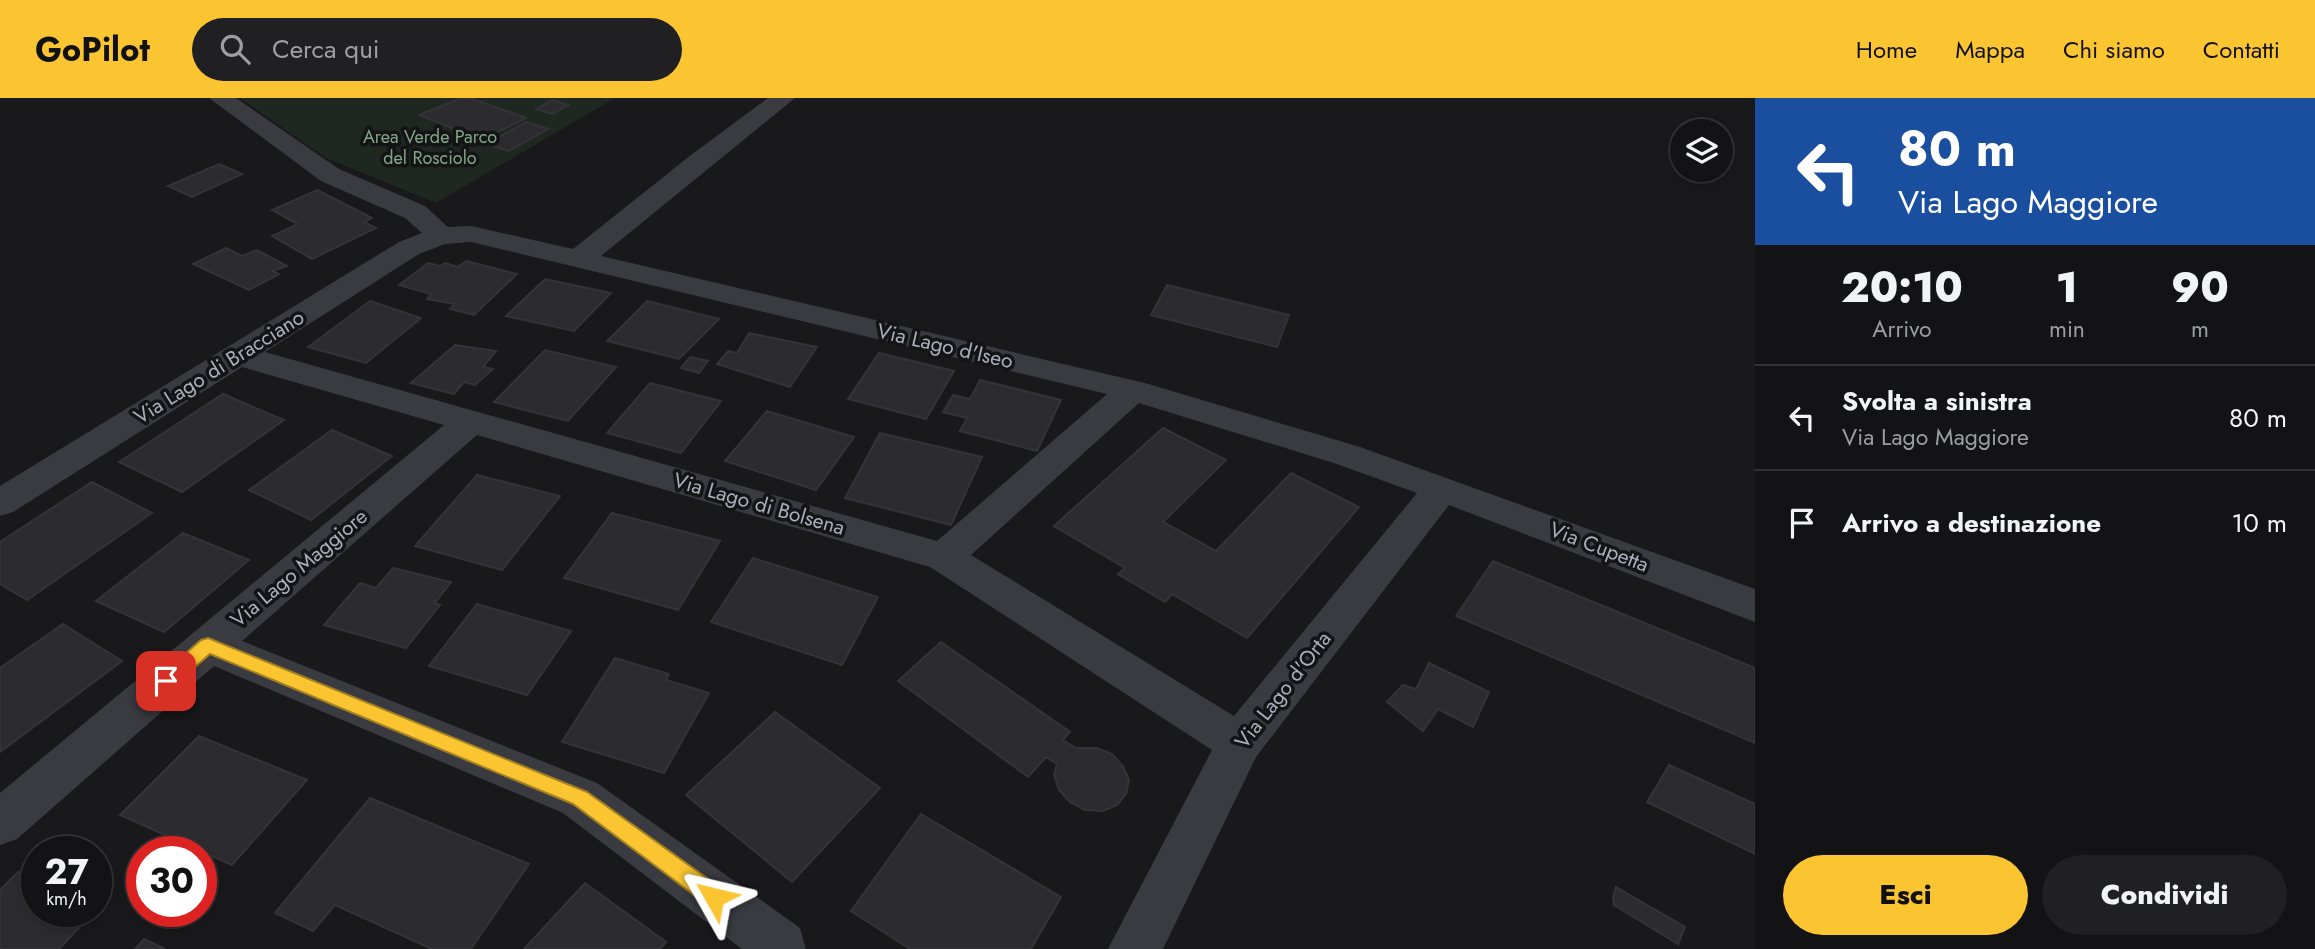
<!DOCTYPE html>
<html lang="it">
<head>
<meta charset="utf-8">
<style>
	:root { --surface:#131315; --page:#202022; --text:#f1f3f6; --muted:#9d9ea0; --line:#323234; --accent:#fbc532 }
	body { margin:0; font-family:Jost,sans-serif; background:var(--page); color:var(--text); height:100vh; display:flex; flex-direction:column; font-size:26px; white-space:nowrap }
	* { box-sizing:border-box; margin:0 }
	p { font-size:23px; color:var(--muted) }
	.icon { flex:none; width:38px; height:38px; fill:none; stroke:currentColor; stroke-width:2; stroke-linecap:round; stroke-linejoin:round }
	.map { position:relative; flex:1; overflow:hidden }
	.drawer { display:flex; flex-direction:column; background:var(--surface); width:560px }
	.drawer>* { flex:none }
	.top-card { background:#1a4fa0; color:#fff; overflow:hidden }
	.fabs { position:absolute; left:1670px; top:21px; display:grid; gap:14px }
	.fabs a { display:grid; place-items:center; width:63px; height:63px; border-radius:50%; background:var(--surface); box-shadow:0 4px 10px #0003,0 0 0 2px var(--line); font-size:35px }
	.speed { position:absolute; left:21px; top:738px; display:flex; gap:14px; font-size:35px; font-weight:700; text-align:center }
	.speed>* { display:grid; place-content:center; width:91px; height:91px; border-radius:50%; background:var(--surface); box-shadow:0 4px 10px #0003,0 0 0 2px var(--line); line-height:1 }
	.speed small { font-size:18px; font-weight:400 }
	.speed .limit { border:10px solid #d22; background:#fff; color:#111 }
	.pin { position:absolute; display:grid; place-items:center; width:60px; height:60px; color:#fff; margin:-30px; border-radius:14px; box-shadow:0 4px 10px #0006 }
	.me { position:absolute; width:77px; margin:-38px; rotate:307deg; stroke-linejoin:round; filter:drop-shadow(0 0 5px #0008) }
	.turn { display:flex; align-items:center; gap:24px; height:147px; padding:0 28px; font-size:32px }
	.turn .icon { width:91px; height:91px; stroke-width:2.5 }
	.turn b { display:block; font-size:49px; line-height:60px }
	.eta { display:flex; justify-content:space-evenly; align-items:center; height:119px; text-align:center }
	.eta b { font-size:42px; font-weight:800; line-height:49px }
	.primary-button { display:flex; gap:14px; margin-top:auto; padding:14px 28px }
	.primary-button a { flex:1; height:80px; border-radius:42px; background:var(--accent); color:#111; font-size:28px; font-weight:800; line-height:80px; text-align:center }
	.primary-button a+a { background:var(--page); color:var(--text) }
	ul { padding:0; list-style:none }
	li { display:flex; align-items:center; gap:21px; height:105px; padding:0 28px; border-top:2px solid var(--line) }
	li div { flex:1 }
	li b { display:block; font-size:26px }
	li em { font-style:normal }
	header { display:flex; align-items:center; gap:42px; box-sizing:border-box; height:98px; padding:0 35px; background:var(--accent); color:#111 }
	header strong { font-size:33px }
	nav { display:flex; gap:38px; margin-inline-start:auto; font-size:24px }
	.search { width:490px; height:63px; background:var(--page); display:flex; align-items:center; gap:18px; box-sizing:border-box; padding:0 24px; border-radius:38px; color:var(--muted); font-size:26px }
	main { display:flex; flex:1; min-height:0 }
	.map>svg:first-child { display:block }
</style>
</head>
<body>
<header>
<strong>GoPilot</strong>
<div class="search"><svg class="icon" aria-label="search" viewBox="0 0 24 24"><circle cx="10" cy="10" r="6"/><path d="M15 15l6 6"/></svg>Cerca qui</div>
<nav><a>Home</a><a>Mappa</a><a>Chi siamo</a><a>Contatti</a></nav>
</header>
<main>
<div class="map">
<svg width="1755" height="851" viewBox="0 0 1755 851">
	<rect width="100%" height="100%" fill="#19191c"/>
	<!-- green -->
	<path fill="#1f2721" d="M240 0H615L436 105 326 60Z"/>
	<!-- building -->
	<path fill="#2c2c30" stroke="#343338" stroke-width="2" d="M461 0H470L526 20 481 42 419 17Z
		M552 2 568 7 552 16 536 11Z
		M526 24 548 31 509 53 486 46Z
		M219 66 242 76 192 99 168 88Z
		M317 92 372 120 364 124 376 130 312 161 272 138 298 126 272 112Z
		M226 150 242 158 257 152 287 168 272 173 279 176 249 192 193 166Z
		M466 163 517 176 474 217 450 211 455 206 427 201 431 196 399 187 428 165 440 168 445 165 458 169Z
		M545 181 611 195 574 233 506 218Z
		M1167 187 1289 217 1277 249 1151 217Z
		M370 203 421 220 366 265 308 249Z
		M647 203 719 221 679 261 607 243Z
		M749 235 817 249 790 289 717 266 728 253 737 255Z
		M455 247 496 253 483 269 493 271 475 287 464 284 454 296 411 285Z
		M545 252 616 269 568 323 494 304Z
		M879 255 954 273 926 321 848 301Z
		M690 259 708 263 699 275 681 270Z
		M980 282 1061 302 1037 353 960 333 967 320 943 314 953 297 970 301Z
		M650 285 721 303 681 355 607 335Z
		M223 296 284 322 182 394 119 364Z
		M767 313 854 339 816 392 725 363Z
		M1163 330 1226 362 1163 424 1216 453 1291 375 1359 409 1247 540 1172 496 1165 504 1118 476 1125 470 1054 428Z
		M332 332 392 358 311 422 249 392Z
		M880 335 982 359 951 427 845 400Z
		M477 377 560 398 502 472 415 448Z
		M92 384 152 415 27 502 0 486V444Z
		M612 415 720 443 678 512 564 480Z
		M183 435 249 462 164 534 96 503Z
		M753 460 878 499 842 567 711 524Z
		M1493 463 1755 570V645L1456 518Z
		M393 470 451 484 435 505 440 507 406 550 324 527 360 485 376 490Z
		M477 506 571 533 527 597 429 568Z
		M63 526 122 563 0 654V570Z
		M941 544 1070 634 1063 642 1076 650H1097L1112 656 1123 668 1129 682 1126 696 1117 707 1103 713 1085 712 1070 704 1059 692 1054 677 1057 666 1046 659 1028 679 898 583Z
		M615 560 669 576 666 582 709 595 664 675 562 644Z
		M1429 565 1489 594 1473 629 1438 611 1423 633 1387 604 1403 587 1416 591Z
		M775 614 880 690 792 784 686 697Z
		M199 638 307 682 232 767 120 717Z
		M1669 667 1755 706V756L1647 704Z
		M370 700 529 766 471 851H432L335 807 313 833 275 815Z
		M921 716 1061 799 1031 851H910L851 813Z
		M18 774 37 783V814H94L59 851H0V792Z
		M585 785 666 844 660 851H524Z
		M1616 789 1685 829 1678 846 1614 807 1613 799Z
		M144 841 165 851H135Z"/>
	<g fill="none" stroke-linecap="round" stroke-linejoin="round">
		<!-- minor -->
		<path fill="#3a3b41" fill-rule="evenodd" d="M209 0H236L339 71 425 108 448 129 471 128 573 151 691 57 768 0H795L601 158 1145 285 1360 349 1755 491V524L1449 407 1256 659 1163 851H1108L1212 652 930 469 477 337 242 543 597 685 800 830 806 851H742L563 715 214 568 17 741 0 747V695L444 327 242 269 13 414 0 418V388L399 144 422 135 405 120 321 83ZM471 144 1107 296 937 443 265 254 419 156 445 146ZM1139 305 1334 365 1417 395 1234 618 971 457Z"/>
	</g>
	<!-- route -->
	<path fill="#fbc532" stroke="#a38020" stroke-width="2" d="M208 540 587 694 722 791 725 799 722 806 714 809 706 806 573 706 210 556 173 588 166 590 160 588 157 583 160 578 201 542Z"/>
	<g text-anchor="middle" dominant-baseline="central" stroke-width="7" stroke-linejoin="round" paint-order="stroke">
		<!-- far-park labels -->
		<g font-size="18" fill="#82a787" stroke="#141417">
			<text x="430" y="39">Area Verde Parco<tspan x="430" dy="21">del Rosciolo</tspan></text>
		</g>
		<!-- street labels -->
		<g font-size="21" fill="#abafbc" stroke="#141417">
			<text transform="translate(945 248) rotate(13)">Via Lago d'Iseo</text>
			<text transform="translate(219 269) rotate(-32)">Via Lago di Bracciano</text>
			<text transform="translate(759 406) rotate(16)">Via Lago di Bolsena</text>
			<text transform="translate(1599 449) rotate(21)">Via Cupetta</text>
			<text transform="translate(299 470) rotate(-40)">Via Lago Maggiore</text>
			<text transform="translate(1283 592) rotate(-52)">Via Lago d'Orta</text>
		</g>
	</g>
</svg>
<div class="fabs">
<a><svg class="icon" aria-label="layers" viewBox="0 0 24 24"><path d="M12 4l9 5-9 5-9-5zM3 14l9 5 9-5"/></svg></a>
</div>
<div class="speed"><div>27<small>km/h</small></div><div class="limit">30</div></div>
<div class="pin" style="left:166px;top:583px;background:#d93025"><svg class="icon" aria-label="arrive" viewBox="0 0 24 24"><path d="M6 21V4h12l-3 4 3 4H6"/></svg></div>
<svg class="me" style="left:714px;top:799px" viewBox="-20 -20 40 40"><path d="M0-17L14 15 0 8-14 15z" fill="#fbc532" stroke="#fff" stroke-width="4"/></svg>
</div>
<section class="drawer">
<div class="top-card">
<div class="turn"><svg class="icon" aria-label="left" viewBox="0 0 24 24"><path d="M17 20v-9H6M10 6l-5 5 5 5"/></svg><div><b>80 m</b>Via Lago Maggiore</div></div>
</div>
<div class="eta">
<div><b>20:10</b><p>Arrivo</p></div>
<div><b>1</b><p>min</p></div>
<div><b>90</b><p>m</p></div>
</div>
<ul>
<li><svg class="icon" aria-label="left" viewBox="0 0 24 24"><path d="M17 20v-9H6M10 6l-5 5 5 5"/></svg><div><b>Svolta a sinistra</b><p>Via Lago Maggiore</p></div><em>80 m</em></li>
<li><svg class="icon" aria-label="arrive" viewBox="0 0 24 24"><path d="M6 21V4h12l-3 4 3 4H6"/></svg><div><b>Arrivo a destinazione</b></div><em>10 m</em></li>
</ul>
<div class="primary-button"><a>Esci</a><a>Condividi</a></div>
</section>
</main>
</body>
</html>
